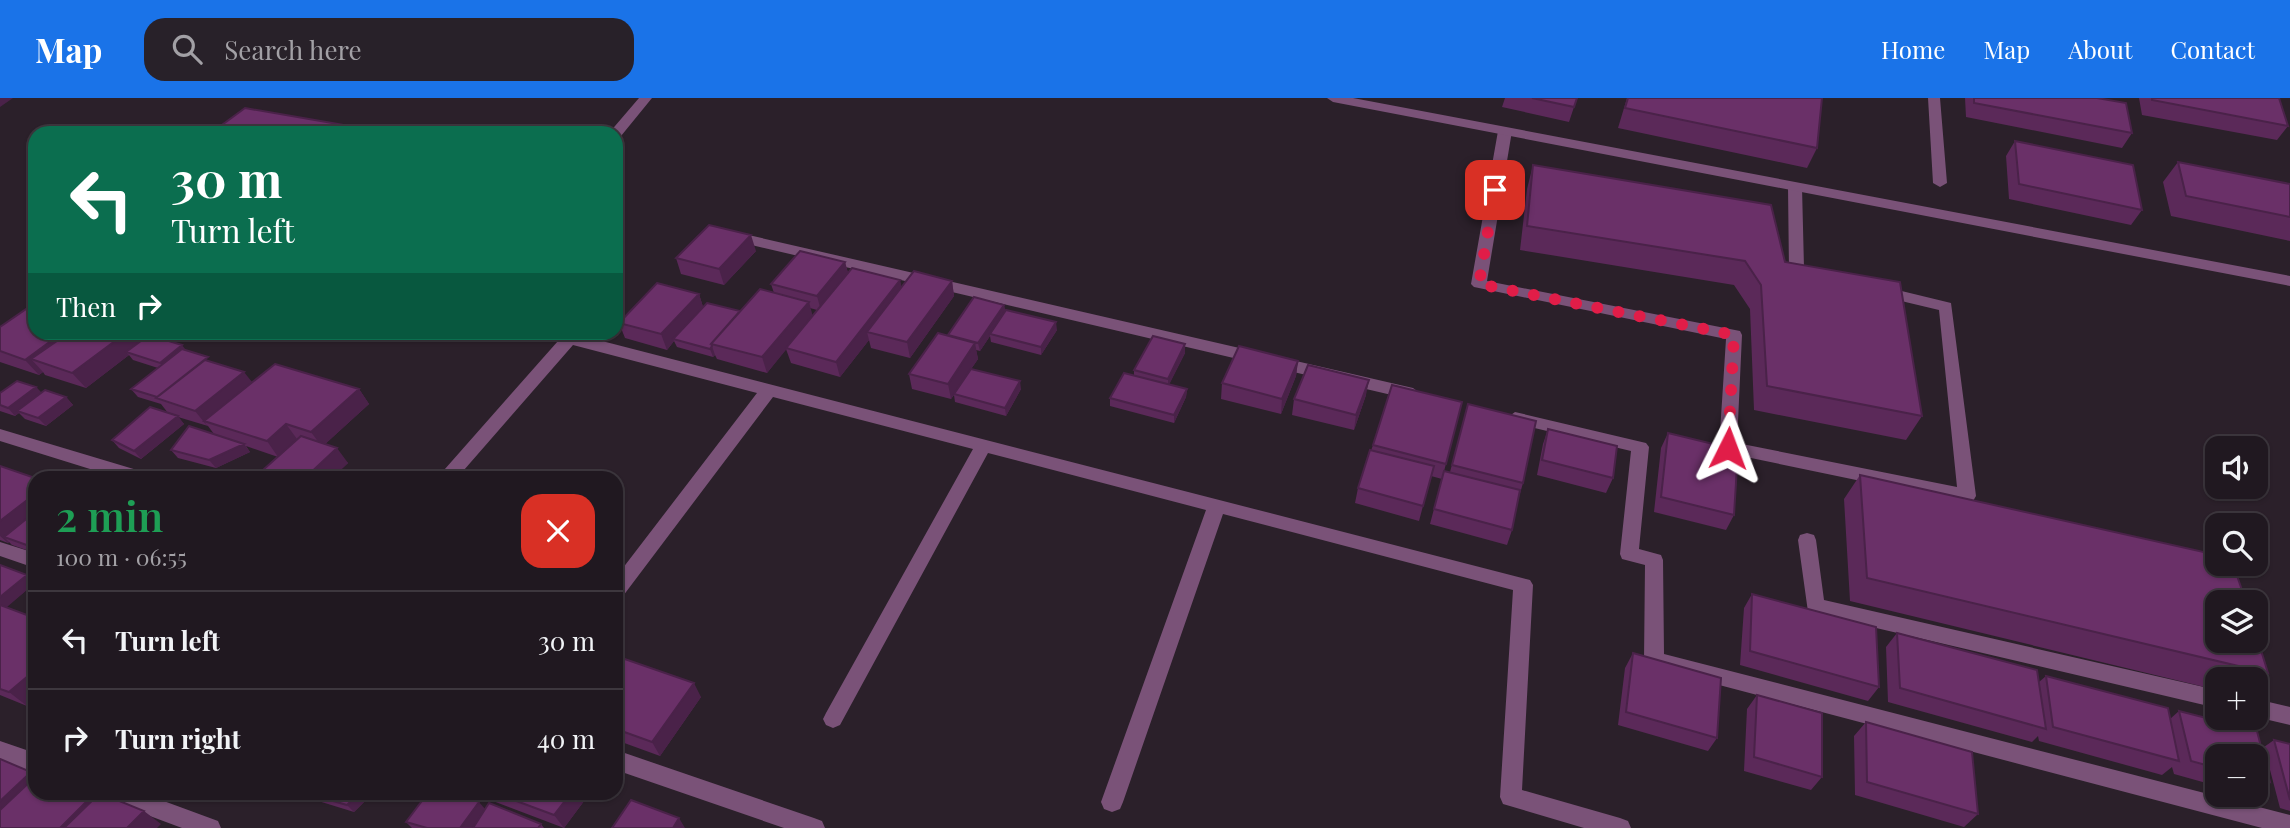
<!DOCTYPE html>
<html lang="en">
<head>
<meta charset="utf-8">
<style>
	:root { --surface:#201820; --page:#282129; --text:#f1f3f6; --muted:#a2a0a5; --line:#3d373e; --accent:#1a73e8 }
	body { margin:0; font-family:"Playfair Display",serif; background:var(--page); color:var(--text); height:100vh; display:flex; flex-direction:column; font-size:26px; white-space:nowrap }
	* { box-sizing:border-box; margin:0 }
	p { font-size:23px; color:var(--muted) }
	.icon { flex:none; width:38px; height:38px; fill:none; stroke:currentColor; stroke-width:2; stroke-linecap:round; stroke-linejoin:round }
	.map { position:relative; flex:1; overflow:hidden }
	.details { position:absolute; left:28px; top:373px; width:595px; height:329px; display:flex; flex-direction:column; background:var(--surface); border-radius:21px; box-shadow:0 2px 5px #0004,0 0 0 2px var(--line) }
	.details>* { flex:none }
	.guide { position:absolute; left:28px; top:28px; width:595px; height:214px; border-radius:21px; box-shadow:0 2px 5px #0004,0 0 0 2px var(--line); background:#0b6e4f; color:#fff; overflow:hidden }
	.tools { position:absolute; left:2205px; top:338px; display:grid; gap:14px }
	.tools a { display:grid; place-items:center; width:63px; height:63px; border-radius:14px; background:var(--surface); box-shadow:0 2px 5px #0004,0 0 0 2px var(--line); font-size:35px }
	.pin { position:absolute; display:grid; place-items:center; width:60px; height:60px; color:#fff; margin:-30px; border-radius:14px; box-shadow:0 4px 10px #0006 }
	.me { position:absolute; width:77px; margin:-38px; rotate:3deg; stroke-linejoin:round; filter:drop-shadow(0 0 5px #0008) }
	.turn { display:flex; align-items:center; gap:24px; height:147px; padding:0 28px; font-size:32px }
	.turn .icon { width:91px; height:91px; stroke-width:2.5 }
	.turn b { display:block; font-size:49px; line-height:60px }
	.then { display:flex; align-items:center; height:66px; padding:0 28px; background:#0003; gap:14px; font-size:26px }
	.round { display:grid; place-items:center; flex:none; width:74px; height:74px; border-radius:21px; background:var(--page) }
	.headline { display:flex; align-items:center; justify-content:space-between; height:119px; padding:0 28px }
	h1 { font-size:42px; font-weight:600; line-height:52px; color:#1e9e55 }
	ul { padding:0; list-style:none }
	li { display:flex; align-items:center; gap:21px; height:98px; padding:0 28px; border-top:2px solid var(--line) }
	li div { flex:1 }
	li b { display:block; font-size:26px }
	li em { font-style:normal }
	header { display:flex; align-items:center; gap:42px; box-sizing:border-box; height:98px; padding:0 35px; background:var(--accent); color:#fff }
	header strong { font-size:33px }
	nav { display:flex; gap:38px; margin-inline-start:auto; font-size:24px }
	.search { width:490px; height:63px; background:var(--page); display:flex; align-items:center; gap:18px; box-sizing:border-box; padding:0 24px; border-radius:21px; color:var(--muted); font-size:26px }
	.map>svg:first-child { display:block }
</style>
</head>
<body>
<header>
<strong>Map</strong>
<div class="search"><svg class="icon" aria-label="search" viewBox="0 0 24 24"><circle cx="10" cy="10" r="6"/><path d="M15 15l6 6"/></svg>Search here</div>
<nav><a>Home</a><a>Map</a><a>About</a><a>Contact</a></nav>
</header>
<div class="map">
<svg width="2290" height="730" viewBox="0 0 2290 730">
	<rect width="100%" height="100%" fill="#2b202a"/>
	<g fill="none" stroke-linecap="round" stroke-linejoin="round">
		<!-- lane -->
		<path fill="#7a5278" fill-rule="evenodd" d="M639 0H652L621 38 616 39V35H609Z
			M1928 0H1940L1947 85 1940 89 1933 85Z
			M1505 29 1512 33 1487 183 1740 233 1742 237 1737 345 1957 389 1939 212 1876 197 1873 193 1881 188 1951 205 1976 398 1973 403 1967 405 1722 354 1719 350 1726 241 1474 189 1471 186 1498 33Z
			M1795 85 1802 89 1804 170 1818 174 1821 177 1813 182 1792 176 1789 173 1788 89Z"/>
		<!-- street -->
		<path fill="#7a5278" fill-rule="evenodd" d="M1327 0H1353L2290 178V188L1333 4Z
			M731 133 1413 290 1421 296 1413 302 726 141 724 138Z
			M536 234H567L1530 482 1533 487 1522 692 1620 720 1628 723 1631 730H1584L1503 706 1500 699 1513 492 1223 416 1123 704 1120 711 1112 714 1104 711 1101 704 1206 412 988 355 840 627 833 630 826 627 823 621 826 615 973 351 773 299 623 498 616 501V479L757 295 573 247 457 380H437L558 243 538 238Z
			M1515 314 1646 345 1649 349 1639 451 1661 457 1663 462 1664 556 2290 717V730H2262L1647 568 1644 562 1645 467 1622 461 1620 456 1631 353 1509 324 1507 320Z
			M0 331 147 375 150 380H119L0 343Z
			M1807 435 1814 437 1816 442 1824 502 2217 592V610L1808 514 1798 442 1800 437Z
			M0 444 35 455V470L0 458Z
			M2256 601 2290 609V627L2256 619Z
			M0 643 35 655V675L0 662Z
			M616 652 814 720 822 723 825 730H784L616 672Z
			M104 695H142L218 723 221 730H182L107 702Z"/>
	</g>
	<!-- wall -->
	<path fill="#5b2959" fill-rule="evenodd" d="M1505 0H1577L1569 24 1502 9Z
		M1627 0H1822L1817 50 1807 70 1618 30Z
		M1965 0H2097L2132 35 2122 50 1966 19Z
		M2139 0H2279L2288 28 2277 42 2142 17Z
		M2015 43 2142 112 2131 127 2009 101 2006 58Z
		M2178 64 2290 86V143L2171 118 2163 84Z
		M1533 67 1785 164 1922 318 1906 342 1754 312 1750 211 1734 187 1520 152 1527 91Z
		M756 153 724 187 681 176 676 160Z
		M845 164 848 175 900 182 901 190 952 183 954 198 910 260 871 250 869 242 840 279 791 265 786 251 767 275 717 261 715 257 713 259 677 249 674 243 667 252 625 240 619 225 699 196 703 209 740 213 774 195 771 186ZM810 210 817 212 812 218Z
		M1004 207 1005 213 1057 232 1041 257 991 244 990 238 980 253 976 252 978 261 971 271 1021 291 1006 318 955 304 954 297 951 301 912 291 909 276 948 238Z
		M0 229 35 234H136L142 242 186 252 252 284 359 291 369 306 325 346 348 365 332 380H254L278 359 246 348 250 354 216 370 178 360 171 352 214 336 208 328 178 319 184 326 141 361 119 350 112 342 168 315 161 306 138 299 131 291 158 270 133 262 129 257 86 290 45 277 43 274 39 277 0 264Z
		M1185 246V255L1169 286 1187 291 1186 299 1174 325 1110 308V300L1134 277V272Z
		M1298 263 1296 278 1281 316 1221 301 1222 285Z
		M36 289 41 295 66 299 73 307 46 328 25 321 19 315 15 318 0 313V295Z
		M1366 297 1354 332 1292 317 1294 301Z
		M1462 304 1442 381 1431 378 1419 423 1355 405 1358 390 1373 347Z
		M1468 306 1523 385 1519 399 1512 432 1507 447 1430 426 1444 373 1450 374Z
		M1548 331 1613 380 1606 395 1537 377 1543 346Z
		M1668 335 1734 417 1726 432 1654 414 1661 350Z
		M0 368 35 380V455L12 447 9 444 8 445 0 442Z
		M1860 377 2268 575 2256 585V581H2217V592L1850 503 1844 401Z
		M0 467 35 485 6 509 35 520V601L27 608 0 597Z
		M1752 496 1879 589 1868 603 1740 567 1744 510Z
		M1897 535 2037 572 2039 584 2046 578 2168 610 2170 621 2179 613 2257 633 2270 684 2256 694V658H2217V688L2174 676 2172 669 2162 677 2039 643 2038 638 2032 644 1888 604 1886 549Z
		M1633 555 1717 640 1708 653 1618 627 1625 570Z
		M616 558 701 599 660 658 616 642Z
		M1757 597 1822 679 1811 692 1744 673 1747 611Z
		M1866 624 1978 716 1964 729 1855 697 1854 638Z
		M2274 642 2290 646V713L2280 710 2264 649Z
		M298 695H373L354 714 302 698Z
		M472 695H590L564 730Z
		M485 711 541 726 544 730H473L483 715 472 730H412L406 724Z"/>
	<!-- shaded-wall -->
	<path fill="#4a2249" d="M0 0H13L0 9Z
		M751 137 756 153 724 187 719 171Z
		M845 164 849 179 821 213 817 198Z
		M900 182 903 198 867 234 869 242 840 279 836 264Z
		M952 183 954 198 910 260 907 244Z
		M699 196 704 212 673 241 674 243 667 252 661 236Z
		M809 204 813 219 767 275 762 259Z
		M1004 207 1005 215 990 236V238L980 253 978 245Z
		M1056 224 1057 232 1041 257V249Z
		M63 234H98L31 261 43 274 39 277 25 262Z
		M127 234H136L145 246 126 254 129 257 86 290 72 275Z
		M975 245 978 261 951 301 948 286Z
		M1185 246V255L1168 289V281Z
		M182 247 188 255 166 273 160 265Z
		M712 248 715 257 713 259 710 251Z
		M1298 263 1296 278 1281 316 1282 301Z
		M244 274 256 289 204 323 208 329 195 313Z
		M1369 282 1366 297 1354 332 1356 317Z
		M1020 283 1021 291 1006 318 1005 310Z
		M36 289 44 297 17 313 19 315 15 318 8 310Z
		M359 291 369 306 322 349 311 334Z
		M1187 291 1186 299 1174 325V317Z
		M66 299 73 307 46 328 38 320Z
		M178 318 184 326 141 361 134 353Z
		M286 326 297 341 278 359 267 343Z
		M244 346 250 354 216 370 209 362Z
		M337 350 348 365 332 380H305Z
		M35 396V423L4 439 9 444 8 445 0 438V423Z
		M27 477 35 485 0 515V499Z
		M35 572V601L27 608 9 594Z
		M694 585 701 599 660 658 652 644Z
		M31 674 35 676V695L0 730V703Z
		M95 695H100L91 730H60Z
		M359 695H373L354 714 347 707Z
		M571 695H590L564 730 554 717Z
		M479 704 485 711 472 730H460Z
		M144 713 161 726 157 730H127Z
		M679 720 685 730H673Z"/>
	<!-- building -->
	<path fill="#6a3068" stroke="#4a2249" stroke-width="2" d="M1532 0H1577L1574 9Z
		M1628 0H1822L1817 50 1625 10Z
		M1974 0H2097L2126 5 2132 35 1974 5Z
		M2152 0H2279L2288 28 2152 2Z
		M245 10 390 35H211Z
		M2015 43 2133 67 2142 112 2019 86Z
		M2178 64 2290 86V119L2186 98Z
		M1533 67 1771 107 1785 164 1900 184 1922 318 1767 288 1761 187 1745 163 1527 128Z
		M709 127 751 137 719 171 676 160Z
		M800 153 845 164 817 198 771 186Z
		M852 170 900 182 836 264 786 250Z
		M914 173 952 183 907 244 867 234Z
		M657 185 699 196 661 236 619 225Z
		M760 191 809 204 762 259 711 246Z
		M974 199 1004 207 978 245 948 237Z
		M35 205V234H63L25 262 0 253V229Z
		M707 205 740 213 711 246 712 248 710 251 673 241Z
		M1006 212 1056 224 1041 249 990 236Z
		M70 234H127L72 275 31 261Z
		M938 235 975 245 948 286 909 276Z
		M149 237 182 247 160 265 126 254Z
		M1153 238 1185 246 1168 281 1134 272Z
		M1239 248 1298 263 1282 301 1222 285Z
		M182 251 208 259 157 299 131 291Z
		M205 262 244 274 195 313 156 300Z
		M275 266 359 291 311 334 286 326 267 343 204 323Z
		M1308 267 1369 282 1356 317 1294 301Z
		M971 271 1020 283 1005 310 954 296Z
		M1124 275 1187 291 1174 317 1110 300Z
		M17 283 36 289 8 310 0 307V295Z
		M1392 287 1462 304 1446 366 1373 347Z
		M45 292 66 299 38 320 17 313Z
		M1468 306 1536 323 1523 385 1452 367Z
		M150 309 178 318 134 353 112 342Z
		M189 328 244 346 209 362 171 352Z
		M1548 331 1617 348 1613 380 1542 362Z
		M1668 335 1738 352 1734 417 1661 399Z
		M301 338 337 350 305 380H254Z
		M1370 352 1434 368 1423 408 1358 390Z
		M0 368 35 380V396L0 423Z
		M1444 373 1520 392 1512 432 1434 411Z
		M1860 377 2217 457V466H2233L2246 504H2217V542H2256V536L2268 575 1867 480Z
		M35 414V450L4 439Z
		M0 467 27 477 0 499Z
		M1752 496 1876 529 1879 589 1750 553Z
		M0 507 35 520V572L9 594 0 591Z
		M1897 535 2037 572 2046 631 1900 590Z
		M1633 555 1721 580 1717 640 1626 614Z
		M616 558 694 585 652 644 616 631Z
		M2046 578 2168 610 2179 663 2053 629Z
		M1757 597 1822 615V679L1754 659Z
		M2179 613 2257 633 2270 684 2256 680V658H2217V670L2191 663Z
		M1866 624 1972 654 1978 716 1867 684Z
		M2274 642 2290 646V702Z
		M0 661 31 674 0 703Z
		M35 679V695H95L60 730H0V712Z
		M100 695 144 713 127 730H64Z
		M306 695H359L347 707Z
		M428 695H455L479 704 460 730H427L406 724Z
		M495 695H571L554 717Z
		M631 702 679 720 673 730H612Z
		M489 705 541 726 538 730H473Z"/>
	<g fill="none" stroke-linecap="round" stroke-linejoin="round">
		<!-- route -->
		<path stroke="#e11d48" stroke-width="12" stroke-dasharray="0 21.6" d="M1495 92 1479 186 1734 237 1728 350"/>
	</g>
</svg>
<div class="tools">
<a><svg class="icon" aria-label="sound" viewBox="0 0 24 24"><path d="M4 9h4l5-4v14l-5-4H4zM17 9q2 3 0 6"/></svg></a>
<a><svg class="icon" aria-label="search" viewBox="0 0 24 24"><circle cx="10" cy="10" r="6"/><path d="M15 15l6 6"/></svg></a>
<a><svg class="icon" aria-label="layers" viewBox="0 0 24 24"><path d="M12 4l9 5-9 5-9-5zM3 14l9 5 9-5"/></svg></a>
<a>+</a>
<a>−</a>
</div>
<div class="pin" style="left:1495px;top:92px;background:#d93025"><svg class="icon" aria-label="arrive" viewBox="0 0 24 24"><path d="M6 21V4h12l-3 4 3 4H6"/></svg></div>
<svg class="me" style="left:1728px;top:350px" viewBox="-20 -20 40 40"><path d="M0-17L14 15 0 8-14 15z" fill="#e11d48" stroke="#fff" stroke-width="4"/></svg>
<div class="guide">
<div class="turn"><svg class="icon" aria-label="left" viewBox="0 0 24 24"><path d="M17 20v-9H6M10 6l-5 5 5 5"/></svg><div><b>30 m</b>Turn left</div></div>
<div class="then">Then<svg class="icon" aria-label="right" viewBox="0 0 24 24"><path d="M7 20v-9h11M14 6l5 5-5 5"/></svg></div>
</div>
<section class="details">
<div class="headline"><div><h1>2 min</h1><p>100 m · 06:55</p></div><a class="round" style="background:#d93025;color:#fff"><svg class="icon" aria-label="close" viewBox="0 0 24 24"><path d="M6 6l12 12M18 6L6 18"/></svg></a></div>
<ul>
<li><svg class="icon" aria-label="left" viewBox="0 0 24 24"><path d="M17 20v-9H6M10 6l-5 5 5 5"/></svg><div><b>Turn left</b></div><em>30 m</em></li>
<li><svg class="icon" aria-label="right" viewBox="0 0 24 24"><path d="M7 20v-9h11M14 6l5 5-5 5"/></svg><div><b>Turn right</b></div><em>40 m</em></li>
</ul>
</section>
</div>
</body>
</html>
